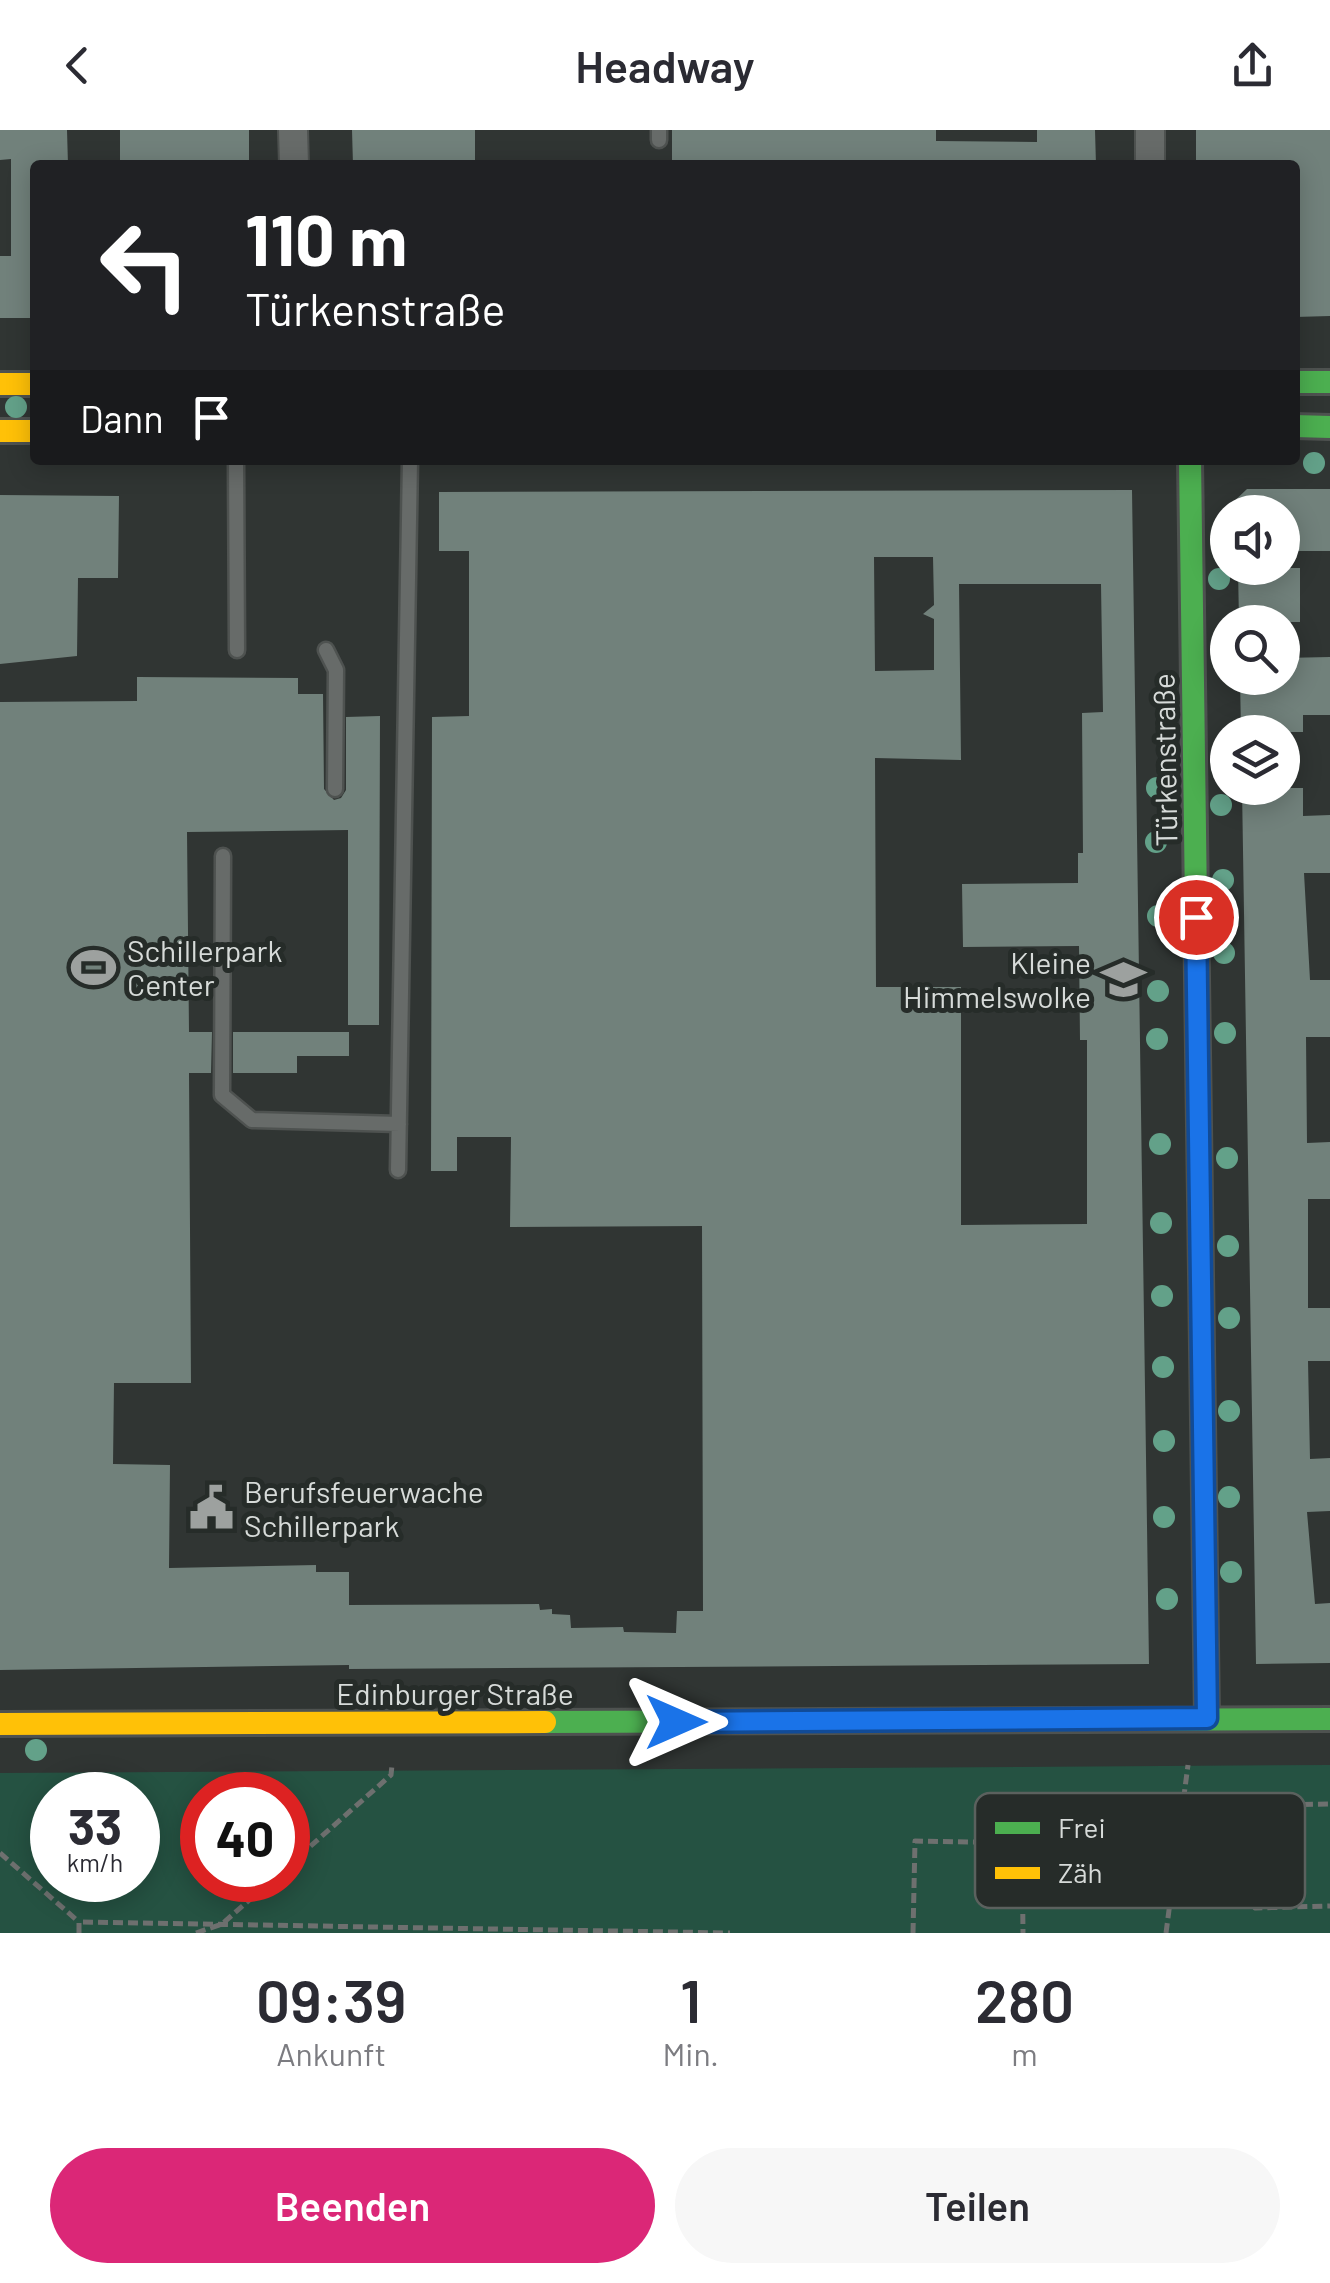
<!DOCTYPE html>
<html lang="de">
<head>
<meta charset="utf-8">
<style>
	:root { --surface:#fff; --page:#f7f7f7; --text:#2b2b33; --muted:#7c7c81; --accent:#db2777 }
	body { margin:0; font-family:Barlow,sans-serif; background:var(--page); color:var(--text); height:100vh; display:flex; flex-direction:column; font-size:38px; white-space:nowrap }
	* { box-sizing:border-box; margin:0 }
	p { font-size:32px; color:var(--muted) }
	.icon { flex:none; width:55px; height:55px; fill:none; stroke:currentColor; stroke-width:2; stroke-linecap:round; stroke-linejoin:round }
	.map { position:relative; height:1803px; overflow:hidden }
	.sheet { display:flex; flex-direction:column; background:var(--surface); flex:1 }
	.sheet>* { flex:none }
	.top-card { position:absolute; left:30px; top:30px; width:1270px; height:305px; border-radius:10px; box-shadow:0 5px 25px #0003; background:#202124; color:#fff; overflow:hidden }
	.controls { position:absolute; left:1210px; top:365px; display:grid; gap:20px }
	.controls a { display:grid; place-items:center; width:90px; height:90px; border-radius:50%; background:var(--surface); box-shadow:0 5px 25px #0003; font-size:50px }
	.speed { position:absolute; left:30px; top:1642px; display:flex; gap:20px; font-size:50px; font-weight:700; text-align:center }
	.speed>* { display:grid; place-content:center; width:130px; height:130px; border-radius:50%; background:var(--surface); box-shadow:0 5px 25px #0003; line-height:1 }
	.speed small { font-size:25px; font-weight:400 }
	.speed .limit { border:15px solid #d22; background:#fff; color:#111 }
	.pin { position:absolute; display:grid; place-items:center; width:85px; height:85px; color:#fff; margin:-42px; border:5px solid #fff; border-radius:50%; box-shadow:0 2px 10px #0007 }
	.me { position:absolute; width:110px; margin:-55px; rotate:90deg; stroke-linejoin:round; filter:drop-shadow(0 0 8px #0008) }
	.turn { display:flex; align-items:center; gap:35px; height:210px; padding:0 50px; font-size:45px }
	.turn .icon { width:130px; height:130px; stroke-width:2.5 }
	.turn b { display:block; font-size:70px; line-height:85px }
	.then { display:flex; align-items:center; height:95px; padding:0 50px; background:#0003; gap:20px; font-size:38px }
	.eta { display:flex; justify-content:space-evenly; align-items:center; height:170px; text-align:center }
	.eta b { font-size:60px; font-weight:600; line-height:70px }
	.primary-button { display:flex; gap:20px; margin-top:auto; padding:20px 50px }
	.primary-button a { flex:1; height:115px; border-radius:60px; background:var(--accent); color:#fff; font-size:40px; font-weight:600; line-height:115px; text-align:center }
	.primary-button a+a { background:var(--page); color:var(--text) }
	header { display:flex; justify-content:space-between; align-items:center; height:130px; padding:0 50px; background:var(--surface); font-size:45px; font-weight:600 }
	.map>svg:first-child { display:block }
</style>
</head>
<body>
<header><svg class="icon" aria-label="back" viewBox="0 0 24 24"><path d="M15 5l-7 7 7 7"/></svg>Headway<svg class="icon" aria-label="share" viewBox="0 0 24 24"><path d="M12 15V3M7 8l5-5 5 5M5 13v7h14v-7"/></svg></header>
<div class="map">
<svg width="1330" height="1803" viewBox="0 0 1330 1803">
	<rect width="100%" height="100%" fill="#303533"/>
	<!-- green -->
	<path fill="#255242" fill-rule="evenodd" d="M1330 1635V1803H0V1643ZM52 1665H138V1750H52ZM202 1665H288V1750H202Z"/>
	<!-- building -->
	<path fill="#71817b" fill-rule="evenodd" d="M0 0H67L68 35H35V188H0V126H11V29L0 30Z
		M120 0H249V35L120 32Z
		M352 0H475V35H353Z
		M672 0H936V11L1037 12V0H1095L1096 35H672Z
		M1196 0H1330V186L1295 187V35H1196Z
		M1247 359H1330V421H1282V382H1223Z
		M1132 360 1149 1534 349 1539V1535L0 1540V572L137 571V547L298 548V564H323L324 659 334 670 341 668 346 660V587L380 586 379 895H348V700L187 702 189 902H212L211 943H189L191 1253H114L113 1334 170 1335 169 1438 316 1435V1442H349V1475L539 1474 540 1480 552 1479V1484L570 1485 571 1498 623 1497 624 1502 676 1503 677 1481H703L702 1096 510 1097 511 1007H457V1041H431L432 587 469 586V421H439V362ZM874 427H933L934 475 923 484 934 489V540L875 541ZM959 454H1101L1103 582 1082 583 1083 723H1078V753L962 754 963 817 1079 816 1080 910H1087V1094L961 1095V857H876L875 628 961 630Z
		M0 365 119 366 118 448H78L77 526 0 534Z
		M1238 438H1300V492H1239Z
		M1330 527V585H1303V602H1241L1240 548H1282V528Z
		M1242 658H1303V686L1330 685V743H1304L1310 850H1330V907H1306L1307 1013 1330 1012V1069H1308V1178H1330V1231H1308L1310 1329 1330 1328V1381L1307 1382 1315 1474 1330 1473V1533L1256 1534Z
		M233 902H349V926H297V943H233Z"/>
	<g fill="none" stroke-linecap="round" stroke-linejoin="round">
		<defs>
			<path id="lane" d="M659 10V0
				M236 330 237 520
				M326 520 336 540 335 659
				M223 726 222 965 252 990 399 994
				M398 1040 410 330"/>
			<path id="street" d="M293 0 294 35
				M1150 0V35"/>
			<path id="fast" d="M1295 252H1330
				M1295 296 1330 297
				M1190 330 1207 1588
				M545 1592 1330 1589"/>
			<path id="slow" d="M0 254H35
				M0 301H35
				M0 1594 545 1592"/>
		</defs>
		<!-- lane casing -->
		<use href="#lane" stroke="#4e5250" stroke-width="19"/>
		<!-- street casing -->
		<use href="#street" stroke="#4e5250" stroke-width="32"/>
		<!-- fast casing -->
		<use href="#fast" stroke="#4e5250" stroke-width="28"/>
		<!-- slow casing -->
		<use href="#slow" stroke="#4e5250" stroke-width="28"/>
		<!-- path -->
		<path stroke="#6e706f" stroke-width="5" stroke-dasharray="10 5" stroke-linecap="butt" d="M1265 1701 1255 1778 1330 1776
			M1180 1702 1265 1701 1264 1675 1330 1674
			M0 1723 79 1792
			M288 1736 391 1645 392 1635
			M79 1803V1792L730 1803
			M196 1803 222 1794 272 1750
			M913 1803 915 1711 1022 1713 1023 1803
			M1166 1803 1188 1635"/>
		<!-- lane -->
		<use href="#lane" stroke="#676b69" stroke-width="14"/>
		<!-- street -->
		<use href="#street" stroke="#676b69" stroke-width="28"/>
		<!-- fast -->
		<use href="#fast" stroke="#4caf50" stroke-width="22"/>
		<!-- slow -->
		<use href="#slow" stroke="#ffc107" stroke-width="22"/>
	</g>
	<!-- trees -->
	<g fill="#63a189">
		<circle cx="16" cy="277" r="11"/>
		<circle cx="1314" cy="333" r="11"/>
		<circle cx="1219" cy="449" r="11"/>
		<circle cx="1157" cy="658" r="11"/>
		<circle cx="1221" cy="675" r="11"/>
		<circle cx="1156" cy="712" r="11"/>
		<circle cx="1223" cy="750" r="11"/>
		<circle cx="1158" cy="786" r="11"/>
		<circle cx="1224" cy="823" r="11"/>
		<circle cx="1158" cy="861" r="11"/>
		<circle cx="1225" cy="903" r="11"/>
		<circle cx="1157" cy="909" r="11"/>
		<circle cx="1160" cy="1014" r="11"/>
		<circle cx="1227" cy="1028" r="11"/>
		<circle cx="1161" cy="1093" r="11"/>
		<circle cx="1228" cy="1116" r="11"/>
		<circle cx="1162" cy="1166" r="11"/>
		<circle cx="1229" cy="1188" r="11"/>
		<circle cx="1163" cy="1237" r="11"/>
		<circle cx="1229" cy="1281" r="11"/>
		<circle cx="1164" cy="1311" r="11"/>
		<circle cx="1229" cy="1367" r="11"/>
		<circle cx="1164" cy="1387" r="11"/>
		<circle cx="1231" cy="1442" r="11"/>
		<circle cx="1167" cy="1469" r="11"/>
		<circle cx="36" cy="1620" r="11"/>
	</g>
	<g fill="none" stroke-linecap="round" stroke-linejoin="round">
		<defs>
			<path id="route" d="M676 1592 1207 1588 1196 787"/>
		</defs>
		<!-- route casing -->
		<use href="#route" stroke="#114b97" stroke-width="25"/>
		<!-- route -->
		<use href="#route" stroke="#1a73e8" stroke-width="18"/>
	</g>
	<!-- icons -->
	<defs>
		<symbol id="stadium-bare" viewBox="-9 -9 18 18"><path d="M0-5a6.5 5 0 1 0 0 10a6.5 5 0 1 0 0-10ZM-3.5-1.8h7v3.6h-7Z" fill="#9da19f" stroke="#262c29" stroke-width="2.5" paint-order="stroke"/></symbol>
		<symbol id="school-bare" viewBox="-9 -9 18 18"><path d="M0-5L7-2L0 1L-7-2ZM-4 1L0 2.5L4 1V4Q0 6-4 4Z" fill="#9da19f" stroke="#262c29" stroke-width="2.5" paint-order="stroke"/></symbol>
		<symbol id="civic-bare" viewBox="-9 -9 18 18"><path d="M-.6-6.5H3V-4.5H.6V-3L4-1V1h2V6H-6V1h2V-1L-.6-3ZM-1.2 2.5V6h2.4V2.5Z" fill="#9da19f" stroke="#262c29" stroke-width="2.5" paint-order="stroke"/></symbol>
	</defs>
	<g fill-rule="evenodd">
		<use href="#stadium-bare" x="62" y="806" width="63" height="63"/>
		<use href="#school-bare" x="1092" y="818" width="63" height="63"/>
		<use href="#civic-bare" x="180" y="1346" width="63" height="63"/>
	</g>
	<g text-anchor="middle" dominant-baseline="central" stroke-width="10" stroke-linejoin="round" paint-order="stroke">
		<!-- street labels -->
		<g font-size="30" fill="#d7dbd9" stroke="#262c29">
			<text transform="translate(1164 630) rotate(-91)">Türkenstraße</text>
			<text x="455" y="1563">Edinburger Straße</text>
		</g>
		<!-- poi labels -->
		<g font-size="30" fill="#d7dbd9" stroke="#262c29" text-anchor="start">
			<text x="127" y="820">Schillerpark<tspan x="127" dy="34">Center</tspan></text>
			<text x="1091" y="832" text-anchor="end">Kleine<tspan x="1091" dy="34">Himmelswolke</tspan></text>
			<text x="244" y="1361">Berufsfeuerwache<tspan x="244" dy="34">Schillerpark</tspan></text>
		</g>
	</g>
	<!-- legend -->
	<rect x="975" y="1663" width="330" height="115" rx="15" fill="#262c29" stroke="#5b615e" stroke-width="2.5"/>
	<rect x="995" y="1692" width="45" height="12" fill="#4caf50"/>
	<rect x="995" y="1737" width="45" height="12" fill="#ffc107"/>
	<g font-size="28" fill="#d7dbd9">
		<text x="1058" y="1708">Frei</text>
		<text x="1058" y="1753">Zäh</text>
	</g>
</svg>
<div class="controls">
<a><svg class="icon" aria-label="sound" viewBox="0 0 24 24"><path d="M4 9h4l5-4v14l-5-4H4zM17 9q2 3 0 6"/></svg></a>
<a><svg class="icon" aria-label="search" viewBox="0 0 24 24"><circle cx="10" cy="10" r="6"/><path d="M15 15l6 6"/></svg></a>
<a><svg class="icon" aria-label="layers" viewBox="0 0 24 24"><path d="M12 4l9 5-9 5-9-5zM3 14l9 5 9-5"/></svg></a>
</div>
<div class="speed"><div>33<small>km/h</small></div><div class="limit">40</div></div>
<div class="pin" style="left:1196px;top:787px;background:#d93025"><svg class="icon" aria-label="arrive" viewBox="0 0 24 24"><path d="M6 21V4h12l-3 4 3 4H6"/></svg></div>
<svg class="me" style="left:676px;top:1592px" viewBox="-20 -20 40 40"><path d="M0-17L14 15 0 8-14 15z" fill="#1a73e8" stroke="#fff" stroke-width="4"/></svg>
<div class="top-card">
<div class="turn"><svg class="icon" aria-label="left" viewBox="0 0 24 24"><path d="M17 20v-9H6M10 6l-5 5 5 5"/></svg><div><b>110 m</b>Türkenstraße</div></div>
<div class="then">Dann<svg class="icon" aria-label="arrive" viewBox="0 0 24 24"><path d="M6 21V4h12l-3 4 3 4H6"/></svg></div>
</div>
</div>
<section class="sheet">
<div class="eta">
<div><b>09:39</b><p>Ankunft</p></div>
<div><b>1</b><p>Min.</p></div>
<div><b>280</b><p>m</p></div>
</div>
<div class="primary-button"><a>Beenden</a><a>Teilen</a></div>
</section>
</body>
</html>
